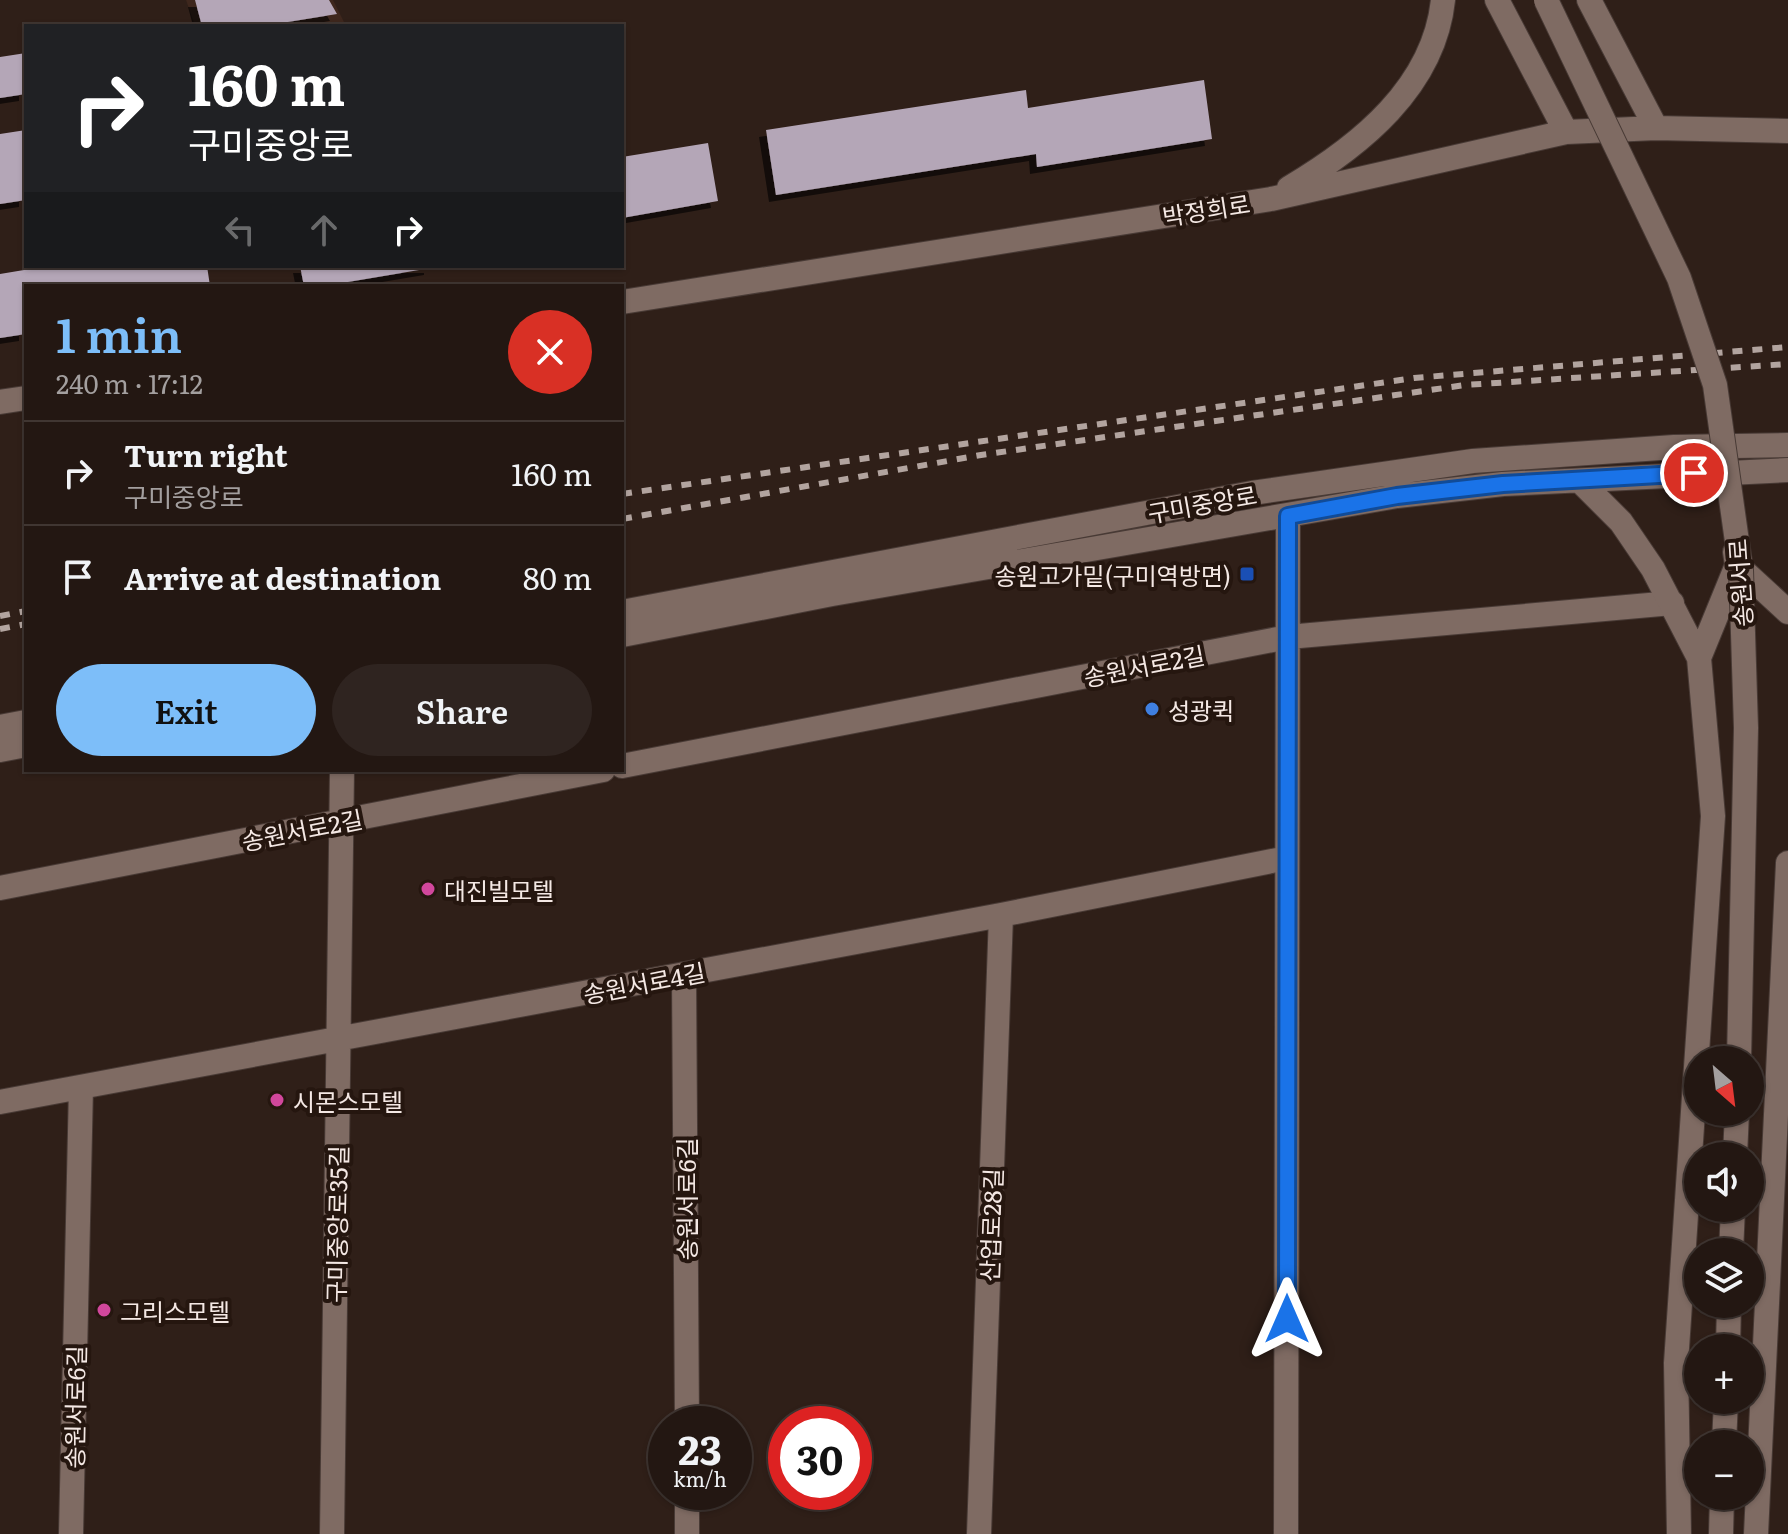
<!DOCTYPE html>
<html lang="en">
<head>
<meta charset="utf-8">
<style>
	:root { --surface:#231712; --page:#2f2420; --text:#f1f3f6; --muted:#a39f9f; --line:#403632; --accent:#7dbef9 }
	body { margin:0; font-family:Literata,"Noto Sans KR",serif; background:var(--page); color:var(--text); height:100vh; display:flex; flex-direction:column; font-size:30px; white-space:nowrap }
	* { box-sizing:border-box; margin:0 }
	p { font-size:26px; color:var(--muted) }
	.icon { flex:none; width:44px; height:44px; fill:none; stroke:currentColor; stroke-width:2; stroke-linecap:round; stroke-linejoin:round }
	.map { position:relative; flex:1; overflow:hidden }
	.panel { position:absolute; left:24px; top:284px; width:600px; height:488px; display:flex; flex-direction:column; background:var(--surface); border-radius:0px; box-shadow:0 2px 6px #0004,0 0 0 2px var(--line) }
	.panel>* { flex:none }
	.hud { position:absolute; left:24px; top:24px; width:600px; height:244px; border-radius:0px; box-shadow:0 2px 6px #0004,0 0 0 2px var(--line); background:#202124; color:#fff; overflow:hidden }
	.needle { width:52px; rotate:152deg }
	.buttons { position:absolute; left:1684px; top:1046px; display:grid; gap:16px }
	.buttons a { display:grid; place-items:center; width:80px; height:80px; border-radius:50%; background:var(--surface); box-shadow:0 2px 6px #0004,0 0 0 2px var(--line); font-size:40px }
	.speed { position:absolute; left:648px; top:1406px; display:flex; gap:16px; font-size:40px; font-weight:700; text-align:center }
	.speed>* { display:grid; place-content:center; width:104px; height:104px; border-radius:50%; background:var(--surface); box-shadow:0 2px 6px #0004,0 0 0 2px var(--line); line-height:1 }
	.speed small { font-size:20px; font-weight:400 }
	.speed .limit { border:12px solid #d22; background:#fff; color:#111 }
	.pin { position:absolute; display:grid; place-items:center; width:68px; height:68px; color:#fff; margin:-34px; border:4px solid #fff; border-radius:50%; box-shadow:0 2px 8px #0007 }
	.me { position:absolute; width:88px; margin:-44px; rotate:0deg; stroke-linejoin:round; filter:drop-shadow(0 0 6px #0008) }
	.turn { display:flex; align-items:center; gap:28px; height:168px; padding:0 32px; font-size:36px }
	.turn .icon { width:104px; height:104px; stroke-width:2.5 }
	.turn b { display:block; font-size:56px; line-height:68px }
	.lanes { display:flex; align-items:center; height:76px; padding:0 32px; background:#0003; justify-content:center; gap:40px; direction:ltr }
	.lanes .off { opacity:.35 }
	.round { display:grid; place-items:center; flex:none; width:84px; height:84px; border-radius:42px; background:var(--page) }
	.summary { display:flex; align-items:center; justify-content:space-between; height:136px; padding:0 32px }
	h1 { font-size:48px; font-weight:600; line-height:60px; color:var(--accent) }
	.primary-button { display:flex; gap:16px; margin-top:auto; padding:16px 32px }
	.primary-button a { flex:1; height:92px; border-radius:48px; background:var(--accent); color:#111; font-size:32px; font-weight:600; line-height:92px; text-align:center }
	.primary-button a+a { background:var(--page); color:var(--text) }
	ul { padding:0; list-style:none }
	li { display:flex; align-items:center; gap:24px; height:104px; padding:0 32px; border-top:2px solid var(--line) }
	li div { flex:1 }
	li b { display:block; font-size:30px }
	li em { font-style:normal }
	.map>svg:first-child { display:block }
</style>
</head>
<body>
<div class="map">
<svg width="1788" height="1534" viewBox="0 0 1788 1534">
	<defs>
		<filter id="shadow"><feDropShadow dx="-7" dy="7" stdDeviation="0" flood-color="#0009"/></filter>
	</defs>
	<rect width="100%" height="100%" fill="#2f1f18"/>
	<!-- built -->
	<path fill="#3e271d" d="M186 0H333L346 26H195Z"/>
	<!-- building -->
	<path fill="#b4a6b7" filter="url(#shadow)" d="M195 0H329L337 14 263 26H202Z
		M26 53V94L0 98V57Z
		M1204 80 1212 139 1037 167 1036 154 776 195 766 130 1026 90 1028 108Z
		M26 130V200L0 204V134Z
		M708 143 718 201 622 218V157Z
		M48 266H207L210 286H26V334L0 338V274Z
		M300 266H431V268L324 286H304Z"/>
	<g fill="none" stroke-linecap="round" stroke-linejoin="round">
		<defs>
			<path id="street" d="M622 766 1288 637 1672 603
				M0 888 603 770
				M684 974 687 1424
				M0 1102 1001 915 1287 858
				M687 1492V1534
				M71 1534 81 1087
				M332 1534 342 770
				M979 1534 1001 915
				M1286 1534 1288 516"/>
			<path id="secondary" d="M1497 0 1566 132
				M1589 0 1656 128
				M1289 188C1360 146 1434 87 1443 0
				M622 302 1271 199 1566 132 1656 128 1788 131
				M0 402 26 398
				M1580 481 1621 522 1653 569 1699 658 1713 816 1676 1363 1679 1534
				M1737 565 1788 612
				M622 612 1252 493 1473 461 1674 447 1788 445
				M622 635 832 594 1397 496 1503 484 1788 470
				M1699 658 1737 565 1735 552
				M0 727 26 722
				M0 750 26 745
				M1735 1156 1737 1112
				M1731 1252 1733 1208
				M1728 1348 1729 1304
				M1724 1444 1726 1400
				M1721 1534 1722 1496
				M1756 1534 1788 863"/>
		</defs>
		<!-- street casing -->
		<use href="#street" stroke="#483a35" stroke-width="26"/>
		<!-- secondary casing -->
		<use href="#secondary" stroke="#483a35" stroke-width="26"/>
		<!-- street -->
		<use href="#street" stroke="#7f6b63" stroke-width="24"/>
		<!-- secondary -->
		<use href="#secondary" stroke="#7f6b63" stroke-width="24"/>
		<!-- rail -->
		<path stroke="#b2a49f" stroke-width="6" stroke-dasharray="10 10" stroke-linecap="butt" d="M622 494 1414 378 1788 347
			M622 519 981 455 1465 385 1788 364
			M0 616 26 611
			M0 629 26 624"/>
		<defs>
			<path id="secondary-bridge" d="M1546 0 1679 278 1715 385 1741 570 1746 728 1739 1060"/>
		</defs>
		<!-- secondary-bridge casing -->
		<use href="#secondary-bridge" stroke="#483a35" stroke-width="26" stroke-linecap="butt"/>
		<!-- secondary-bridge -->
		<use href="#secondary-bridge" stroke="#7f6b63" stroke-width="24"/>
	</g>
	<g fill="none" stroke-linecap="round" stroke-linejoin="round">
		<defs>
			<path id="route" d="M1287 1319 1288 516 1397 496 1503 484 1694 473"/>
		</defs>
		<!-- route casing -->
		<use href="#route" stroke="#114b97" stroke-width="20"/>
		<!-- route -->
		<use href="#route" stroke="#1a73e8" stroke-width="14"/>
	</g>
	<!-- markers -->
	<rect fill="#1a4fb4" stroke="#25160f" stroke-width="3" x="1239" y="566" width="16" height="16" rx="4"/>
	<circle fill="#3f7fe0" stroke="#25160f" stroke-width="3" cx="1152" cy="709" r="8"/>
	<g fill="#d1479c" stroke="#25160f" stroke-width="3">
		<circle cx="428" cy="889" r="8"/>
		<circle cx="277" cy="1100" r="8"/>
		<circle cx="104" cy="1310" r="8"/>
	</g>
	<g text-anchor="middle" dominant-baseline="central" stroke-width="8" stroke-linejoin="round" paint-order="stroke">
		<!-- street labels -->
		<g font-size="24" fill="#f4e8e4" stroke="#25160f">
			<text transform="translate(1206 209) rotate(-9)">박정희로</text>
			<text transform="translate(1202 503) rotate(-10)">구미중앙로</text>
			<text transform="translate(1739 583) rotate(-94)">송원서로</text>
			<text transform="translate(1144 665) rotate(-11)">송원서로2길</text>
			<text transform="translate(302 829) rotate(-11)">송원서로2길</text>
			<text transform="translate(644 982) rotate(-11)">송원서로4길</text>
			<text transform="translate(685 1199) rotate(-90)">송원서로6길</text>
			<text transform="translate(336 1224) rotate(-89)">구미중앙로35길</text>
			<text transform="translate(990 1225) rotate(-88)">산업로28길</text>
			<text transform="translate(74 1407) rotate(-89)">송원서로6길</text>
		</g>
		<!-- poi labels -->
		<g font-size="24" fill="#f4e8e4" stroke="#25160f" text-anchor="start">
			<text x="1231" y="574" text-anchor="end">송원고가밑(구미역방면)</text>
			<text x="1168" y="709">성광퀵</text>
			<text x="444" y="889">대진빌모텔</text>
			<text x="293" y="1100">시몬스모텔</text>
			<text x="120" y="1310">그리스모텔</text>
		</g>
	</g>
</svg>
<div class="buttons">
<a><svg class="needle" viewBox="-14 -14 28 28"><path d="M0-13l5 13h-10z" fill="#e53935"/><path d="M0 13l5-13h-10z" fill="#a39f9f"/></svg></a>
<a><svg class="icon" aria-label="sound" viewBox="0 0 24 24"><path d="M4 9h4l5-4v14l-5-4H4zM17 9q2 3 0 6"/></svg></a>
<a><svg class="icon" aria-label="layers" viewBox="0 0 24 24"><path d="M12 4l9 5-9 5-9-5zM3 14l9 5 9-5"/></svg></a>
<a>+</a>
<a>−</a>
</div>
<div class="speed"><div>23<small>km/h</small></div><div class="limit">30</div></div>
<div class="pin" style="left:1694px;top:473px;background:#d93025"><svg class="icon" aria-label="arrive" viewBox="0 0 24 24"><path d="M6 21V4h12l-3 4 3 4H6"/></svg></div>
<svg class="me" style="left:1287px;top:1319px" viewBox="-20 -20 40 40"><path d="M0-17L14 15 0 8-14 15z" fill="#1a73e8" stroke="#fff" stroke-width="4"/></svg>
<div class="hud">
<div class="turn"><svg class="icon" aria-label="right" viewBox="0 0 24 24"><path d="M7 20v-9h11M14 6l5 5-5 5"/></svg><div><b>160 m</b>구미중앙로</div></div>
<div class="lanes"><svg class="icon off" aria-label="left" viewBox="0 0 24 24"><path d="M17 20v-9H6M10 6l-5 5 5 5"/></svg><svg class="icon off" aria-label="ahead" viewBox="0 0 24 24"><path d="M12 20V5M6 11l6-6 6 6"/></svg><svg class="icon" aria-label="right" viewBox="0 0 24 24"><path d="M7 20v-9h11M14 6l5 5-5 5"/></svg></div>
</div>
<section class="panel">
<div class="summary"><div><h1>1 min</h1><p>240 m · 17:12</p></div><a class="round" style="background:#d93025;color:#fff"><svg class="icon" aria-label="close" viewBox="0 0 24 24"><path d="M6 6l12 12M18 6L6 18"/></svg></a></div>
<ul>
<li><svg class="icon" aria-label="right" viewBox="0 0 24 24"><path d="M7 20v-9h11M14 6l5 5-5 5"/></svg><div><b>Turn right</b><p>구미중앙로</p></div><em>160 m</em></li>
<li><svg class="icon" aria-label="arrive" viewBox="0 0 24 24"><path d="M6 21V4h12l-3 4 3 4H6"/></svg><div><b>Arrive at destination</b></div><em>80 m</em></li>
</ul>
<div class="primary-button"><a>Exit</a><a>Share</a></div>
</section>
</div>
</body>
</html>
